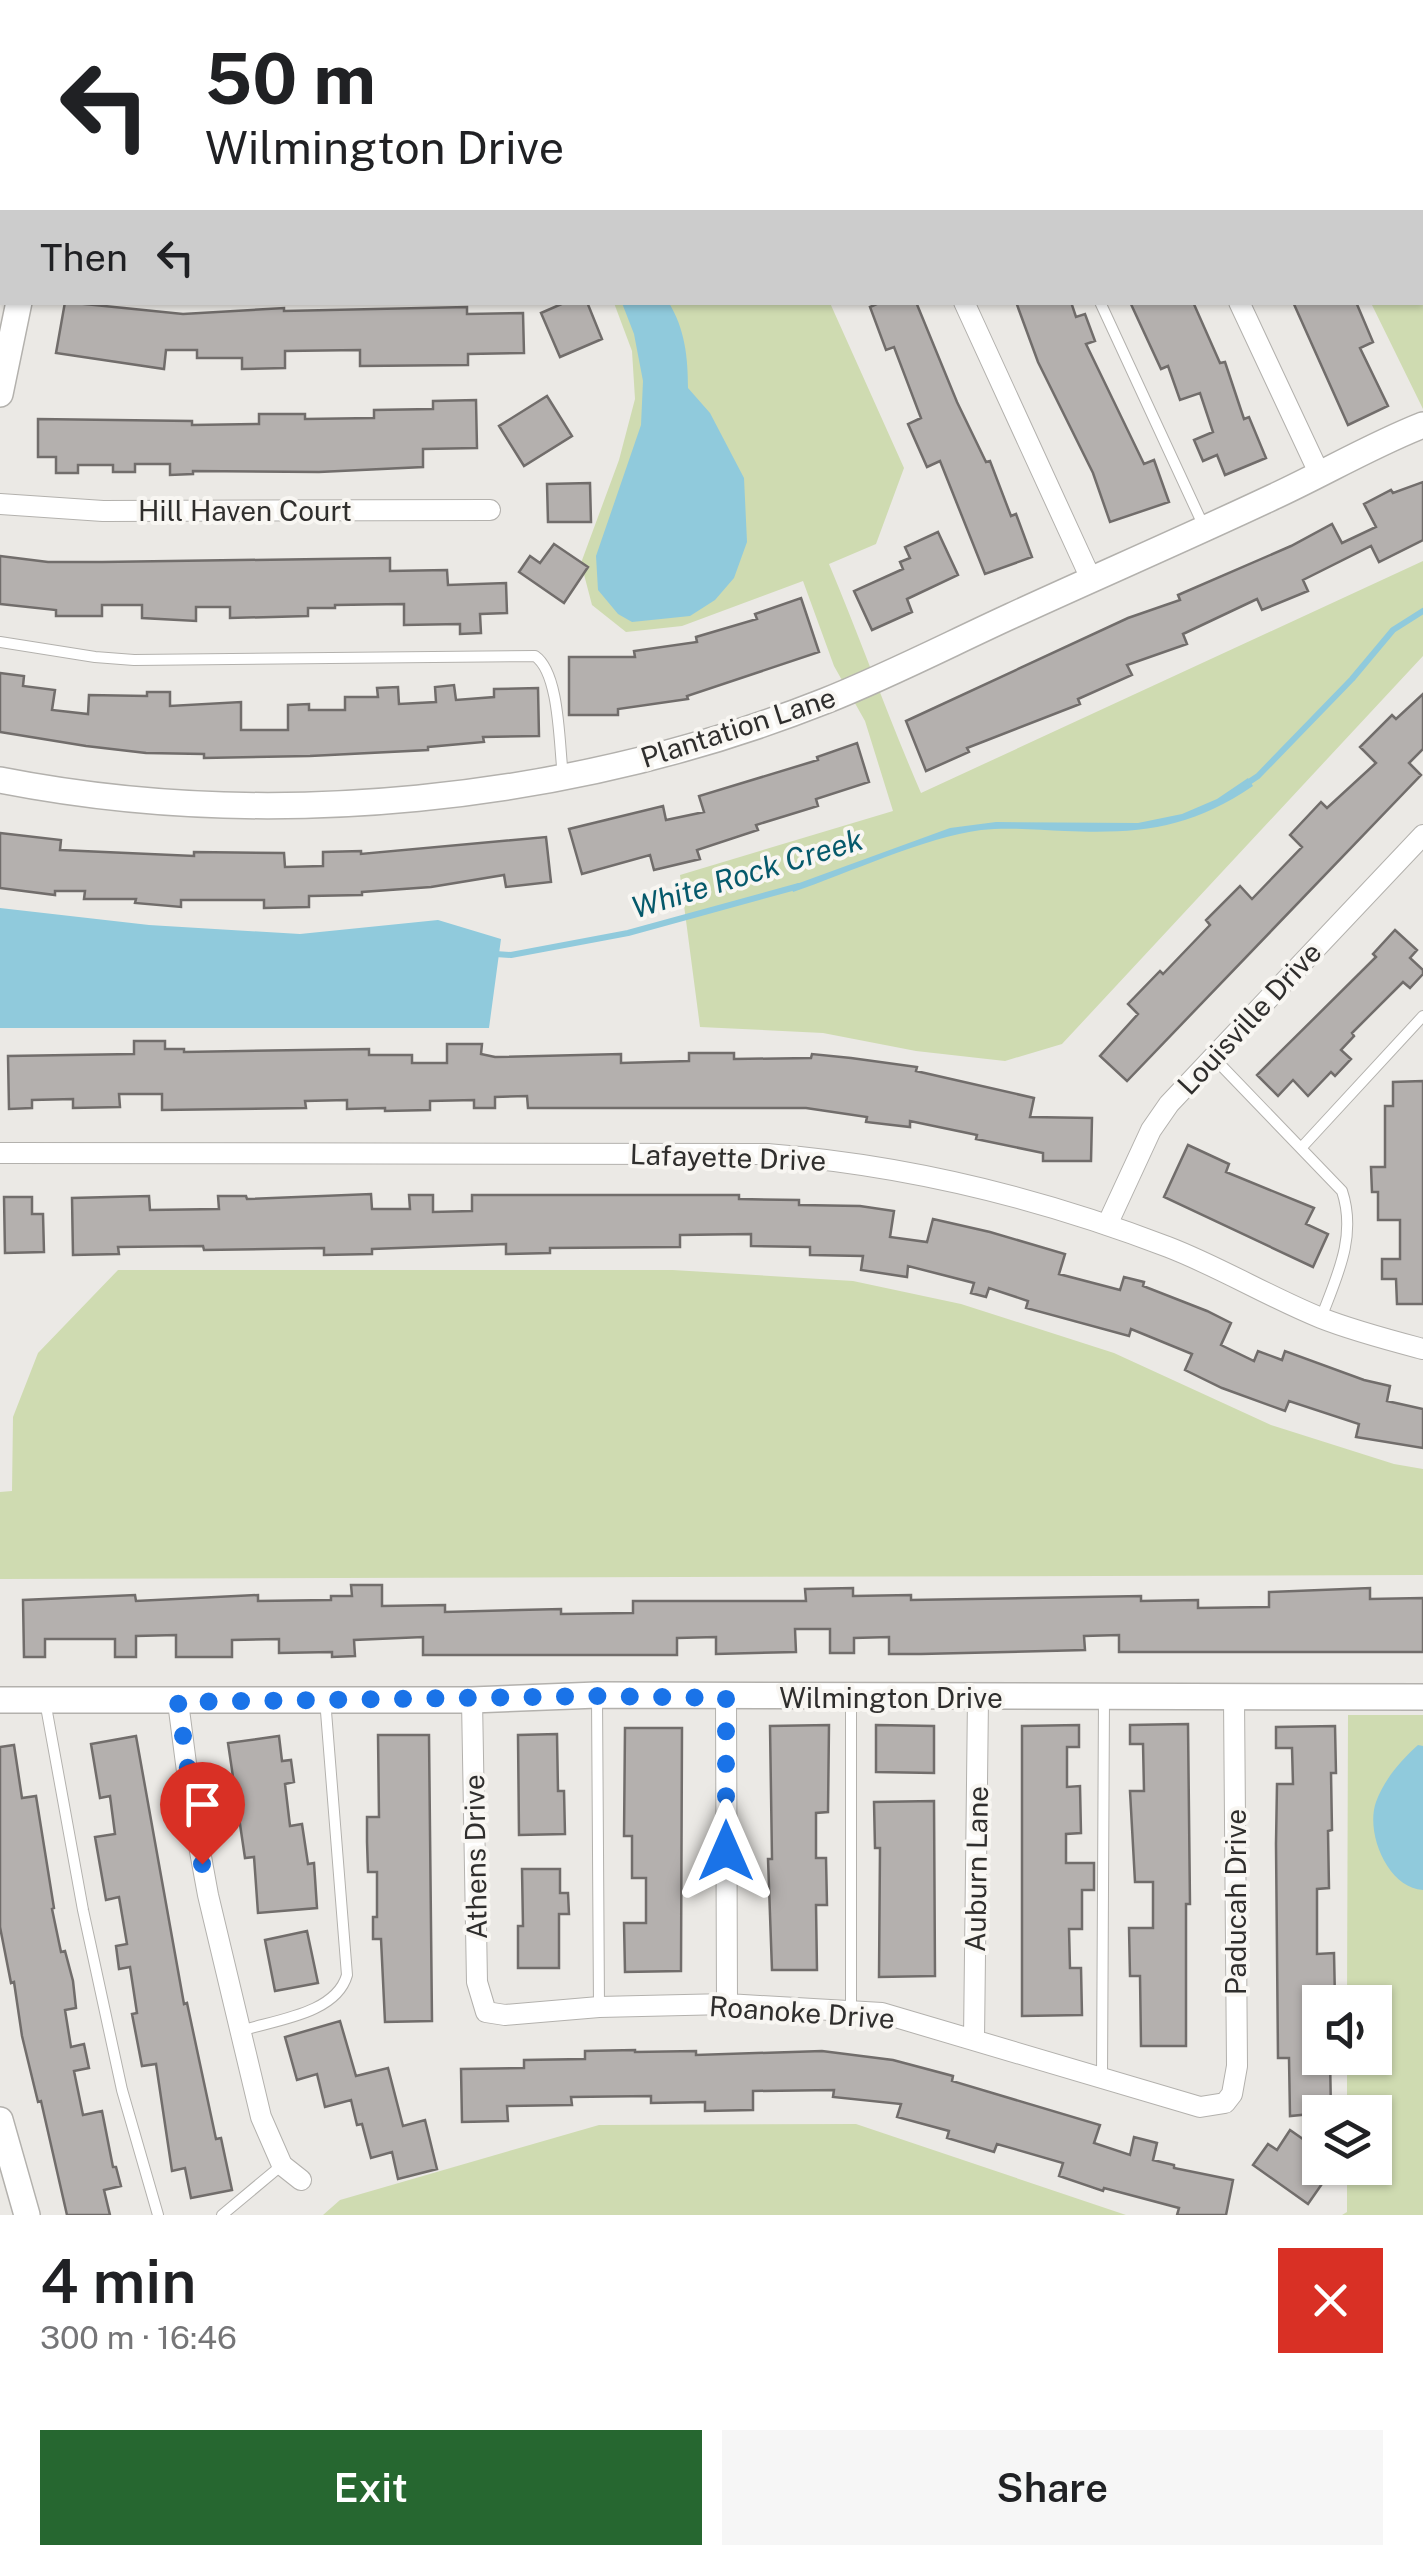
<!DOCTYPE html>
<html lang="en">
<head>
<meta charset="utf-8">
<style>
	:root { --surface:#fff; --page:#f6f6f6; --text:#202124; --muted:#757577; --accent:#266730 }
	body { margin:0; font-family:"Public Sans",sans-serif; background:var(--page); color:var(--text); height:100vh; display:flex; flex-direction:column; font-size:38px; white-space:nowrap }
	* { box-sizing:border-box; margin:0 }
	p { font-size:32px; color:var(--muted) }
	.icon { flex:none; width:55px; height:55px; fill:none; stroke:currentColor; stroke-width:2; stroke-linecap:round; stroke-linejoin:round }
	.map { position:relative; height:2215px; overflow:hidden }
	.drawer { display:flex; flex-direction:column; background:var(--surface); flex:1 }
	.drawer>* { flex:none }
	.guide { position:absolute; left:0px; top:0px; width:1425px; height:305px; box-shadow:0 2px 8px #0004; background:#fff; color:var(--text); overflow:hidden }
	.controls { position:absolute; left:1302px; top:1985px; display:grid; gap:20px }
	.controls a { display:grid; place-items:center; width:90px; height:90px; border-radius:0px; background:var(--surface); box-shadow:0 2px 8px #0004; font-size:50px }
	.pin { position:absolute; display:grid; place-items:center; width:85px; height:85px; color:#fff; margin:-102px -42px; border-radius:50% 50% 50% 0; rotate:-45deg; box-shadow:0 0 10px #0007 }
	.pin .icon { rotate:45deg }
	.me { position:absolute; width:110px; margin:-55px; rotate:0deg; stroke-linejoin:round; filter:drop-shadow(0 0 8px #0008) }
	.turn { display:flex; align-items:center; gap:35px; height:210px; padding:0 40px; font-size:45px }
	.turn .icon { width:130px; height:130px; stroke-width:2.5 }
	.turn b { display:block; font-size:70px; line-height:85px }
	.then { display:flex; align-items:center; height:95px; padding:0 40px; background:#0003; gap:20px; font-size:38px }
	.round { display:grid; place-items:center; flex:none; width:105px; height:105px; border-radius:0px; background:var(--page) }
	.head { display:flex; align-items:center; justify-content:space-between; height:170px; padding:0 40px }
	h1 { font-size:60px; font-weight:600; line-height:75px }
	.cta { display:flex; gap:20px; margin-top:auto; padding:20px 40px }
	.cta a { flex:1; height:115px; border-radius:0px; background:var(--accent); color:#fff; font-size:40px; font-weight:600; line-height:115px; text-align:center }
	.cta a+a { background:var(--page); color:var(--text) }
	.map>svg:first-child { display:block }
</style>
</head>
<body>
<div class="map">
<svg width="1423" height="2215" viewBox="0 0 1423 2215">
	<rect width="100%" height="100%" fill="#ebe9e5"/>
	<!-- green -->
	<path fill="#cfdbb1" d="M462 0H775V2H461Z
		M1265 0H1423V409L1371 303 1422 302V2Z
		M614 303H830L904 468 876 544 829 564C861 640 888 717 921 793L1423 561V656L1062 1044 1005 1061 916 1051 823 1033 700 1027 680 875 893 811 865 721 834 666 803 581 682 626 626 632 592 605 581 563 619 460 635 399 632 351Z
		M118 1270H673L853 1281 961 1304 1114 1353 1271 1425 1394 1464 1423 1469V1575L0 1579V1492L12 1491 13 1417 38 1353Z
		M1348 1715H1423V2215H1342L1347 2212V2168H1375V2112H1347V2058H1375V2002H1347Z
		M856 2124 1126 2215H323L340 2200 599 2125Z"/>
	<!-- water -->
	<path fill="#90cadc" d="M622 303H669C685 329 688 358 688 388L710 413 744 478 747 542 734 578 715 600 690 616 632 622 618 614 598 590 596 556 641 425 643 381 634 334Z
		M1248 778 1253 786C1190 829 1139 834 1065 831 1038 830 1009 827 981 830 925 837 849 873 793 892L791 886 950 828 996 822 1138 823 1182 814 1217 799Z
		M0 908 149 925 300 934 438 920 501 939 489 1028H0Z
		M1418 1745 1423 1746V1890C1388 1888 1365 1833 1376 1802 1384 1780 1401 1760 1418 1745Z"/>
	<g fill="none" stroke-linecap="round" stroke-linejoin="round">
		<!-- stream -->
		<path stroke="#90cadc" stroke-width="6" d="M1246 784 1258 776 1352 679 1393 630 1423 611
			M495 954 511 955 628 933 799 886"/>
	</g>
	<!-- building -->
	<path fill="#b4b0ae" stroke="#716d6b" stroke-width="2.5" d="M65 302 183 314 284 308V311L467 307V314L523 313 524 353 468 354V365L360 366V350L285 351V368L242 369V358H197V350H166L164 369 56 353Z
		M566 302H587L602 339 560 357 541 313Z
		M881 302H916L957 402 986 462 990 461 1011 516 1016 514 1032 557 985 574 940 461 927 467 908 424 921 418 894 347 886 350 870 307Z
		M1016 302H1071L1076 317 1085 314 1095 341 1086 344 1144 464 1154 460 1169 502 1110 522 1093 473 1038 362Z
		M1130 302H1193L1220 363 1225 362 1244 419 1249 417 1266 458 1225 475 1217 455 1203 461 1194 440 1213 432 1200 393 1180 400 1168 366 1161 369Z
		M1293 302H1356L1373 342 1360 348 1388 406 1348 425Z
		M547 396 572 436 524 466 499 426Z
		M476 400 477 448 423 449V467L319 472 193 471V474L170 475V464H135V472H113V465H78V473H56V457H38V419L192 421V425L259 424V414H305V419L374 418V410L433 409V401Z
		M1423 482V540L1379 562 1371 546 1303 580 1308 591 1262 610 1257 599 1183 634 1187 644 1127 665 1132 675 1078 699 1080 704 967 748 969 752 926 771 906 721 1128 618 1180 600 1178 595 1291 546 1332 524 1342 543 1376 527 1364 504 1391 490 1393 493Z
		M590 483 591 522H548L547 484Z
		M938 532 958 575 907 599 912 612 872 630 854 591 903 569 900 562 910 558 905 547Z
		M554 544 588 567 564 603 519 572 530 556 540 563Z
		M0 556 48 562H102L390 558V571L447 570 448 585 506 583 507 613 480 614 481 633 460 634V624L404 625V604L335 605V608H308V616L230 618V607H196V621L142 618V605H102V616H56V610L0 604Z
		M801 598 819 652 687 696 688 699 618 709V715H569V657H635L634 651 697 642 696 637 757 619 755 614Z
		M0 673 24 676 23 686 55 690 52 710 88 714 89 695 147 696V692H170V706L241 702V730H288V705L309 704V710H345V697H378L377 688 398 687 399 704 436 702 435 687 454 685 456 700 494 697V689L538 688 539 736 483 737 484 742 428 747V750L310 756 204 758V754L146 753 86 746 0 732Z
		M1423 694V749L1409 763 1421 775 1127 1081 1100 1056 1138 1014 1128 1004 1160 971 1163 974 1210 925 1206 920 1240 886 1252 899 1302 847 1290 835 1321 802 1327 808 1376 763 1360 747 1392 715 1396 719Z
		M857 743 869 782 816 799 818 806 756 825 758 830 697 850 700 859 654 870 650 855 582 874 569 829 663 806 666 820 704 812 699 796 818 760 817 757Z
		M0 833 61 840 60 850 194 856V852L284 853 285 867 323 866V852L361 851V854L546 837 551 882 506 887 504 875 431 887 362 892V895L309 896V907L264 908V900H181V907L135 903 136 899H84L85 891H55V895L0 888Z
		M1395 930 1417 950 1410 958 1423 970V974L1410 988 1403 982 1352 1033 1354 1036 1341 1050 1351 1059 1335 1076 1331 1072 1308 1096 1293 1080 1278 1096 1257 1075 1376 957 1373 954Z
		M134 1041H165V1049H184V1052L369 1049V1055H412V1063H447V1044H482L481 1054 495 1057 621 1054V1063L689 1061V1053H734V1059L811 1058 812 1054 851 1058 917 1067 916 1071 1034 1098 1030 1117 1092 1118 1091 1161H1043V1153L976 1139 977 1135 910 1121V1127L866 1122 867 1117 806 1108H528L527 1096 495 1097V1108H474V1100L430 1101V1110L385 1111V1108L347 1109V1100L305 1101 306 1108 162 1110V1094H119L120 1107 73 1108V1099L32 1100V1108L9 1109 8 1056 134 1054Z
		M1423 1081V1304H1397L1396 1279H1382V1259H1400V1220H1378V1192H1372L1371 1167H1385V1106H1393V1082Z
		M1188 1145 1229 1164 1226 1172 1314 1208 1306 1224 1328 1234 1313 1267 1164 1197Z
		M371 1194 372 1209H410L409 1195H433V1212L472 1211V1195H739V1199L799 1200V1205L860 1206 894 1211 890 1237 927 1242 933 1219 990 1232 1065 1254 1059 1274 1120 1290 1124 1277 1144 1282 1143 1286 1207 1311 1231 1323 1221 1345 1254 1361 1258 1351 1282 1360 1285 1351 1364 1380 1390 1386 1387 1401 1423 1409V1448L1356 1437 1359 1424 1289 1401 1285 1411 1222 1388 1185 1370 1192 1354 1131 1329 1129 1336 1026 1308 1028 1301 989 1288 986 1297 971 1293 974 1283 908 1266 907 1277 861 1270 863 1256 810 1255V1247L751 1246V1234L680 1235V1247L550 1248V1253L506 1254V1244L372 1249V1254L324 1255V1248L204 1250 203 1246 118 1247 119 1254 73 1255 72 1198 149 1196 150 1210 219 1209 218 1196H246L247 1199Z
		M4 1197H32V1214H43L44 1252 5 1253Z
		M351 1585H382V1606L445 1605V1612L561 1609V1614L633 1613V1601H806L805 1589 853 1588V1596L911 1595V1600L1141 1596V1601L1198 1600V1608L1269 1607V1592L1370 1588V1599L1423 1598V1652H1119V1635L1084 1636 1085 1650 921 1654H889V1637L854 1638V1653H830V1629H795L796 1652 716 1654V1637L677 1638V1655H423V1637L354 1640 355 1656 332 1657V1652L279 1653V1639L232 1640V1657H176V1635L136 1636V1657H115V1639H45V1657H24L23 1600 135 1595 136 1601 258 1595V1601L331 1600V1596H352Z
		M1188 1724 1190 1904H1186V2046H1141L1140 1976H1130L1129 1928H1153V1882H1135L1130 1791H1144L1143 1744H1130V1725Z
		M829 1725 828 1812 816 1813V1858H826L827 1905H816L817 1970H772L768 1859H772L770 1726Z
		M876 1725 934 1726V1773L876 1772Z
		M1079 1725V1747H1067V1787L1080 1786 1081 1833 1066 1834V1863H1094V1890H1082V1929H1069L1070 1968H1081L1082 2015 1022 2016V1726Z
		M1335 1726 1336 1773H1331L1332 1830 1328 1831 1329 1888 1317 1889V1954L1334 1953 1335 2000 1320 2001V2058H1330L1331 2112 1290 2116 1289 2058H1278L1276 1844 1277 1784H1293L1292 1748H1276V1727Z
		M625 1728H682L681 1971 625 1972 624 1923H646V1878H632V1836H624Z
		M557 1734 558 1791H564L565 1834 519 1835 518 1735Z
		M378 1735H429L432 2021 385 2022 381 1939H373V1917H377V1872H368L367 1842V1817H379Z
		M136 1736 184 2004 187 2003 216 2139 221 2138 232 2190 191 2198 185 2168 172 2171 156 2064 142 2066 132 2014 137 2013 130 1967 119 1969 116 1946 127 1944 119 1897 106 1900 95 1837 115 1834 110 1796 100 1798 91 1744Z
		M279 1736 282 1761 291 1760 294 1782 285 1784 290 1826 302 1824 308 1864 314 1863 317 1908 258 1913 254 1857 245 1858 228 1743Z
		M14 1745 22 1798 36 1796 54 1908 52 1909 61 1952 65 1951 73 1981 76 2008 65 2010 71 2047 84 2044 89 2068 74 2071 83 2115 102 2111 113 2167H116L121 2186 104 2190 110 2215H67L41 2101 38 2102 22 2036 14 1982 11 1983 0 1927V1747Z
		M934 1801 935 1976 879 1977 880 1848H875L874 1802Z
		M522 1869H560V1893H568L569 1914H559V1968H518V1926H523Z
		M307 1931 318 1983 275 1991 265 1940Z
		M340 2021 356 2076 388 2068 403 2126 425 2120 437 2169 398 2179 392 2152 371 2158 362 2124 357 2125 351 2100 325 2107 317 2074 297 2080 285 2037Z
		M635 2050V2052L696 2051V2055L822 2051 893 2060 953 2076 952 2081 1100 2125 1094 2143 1130 2155 1134 2137 1157 2143 1153 2160 1174 2165V2168L1233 2180 1226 2215H1177L1179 2208 1104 2188 1103 2191 1059 2176 1063 2163 997 2144 994 2152 947 2138 949 2131 897 2117 901 2104 833 2097 834 2090 753 2091V2110L705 2111V2102L651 2103V2096L571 2097 572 2105 507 2106 508 2121 462 2122 461 2069 524 2068V2060L585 2059V2051Z
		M1290 2130 1320 2151V2168H1333L1308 2204 1253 2165 1268 2144 1277 2150Z"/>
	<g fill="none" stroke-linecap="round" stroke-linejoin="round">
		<defs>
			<path id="service" d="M1021 0V2
				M218 2V0
				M1100 302 1205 529
				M0 642 95 657 134 660 535 656C560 673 559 746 563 776
				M1212 1056 1342 1191C1357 1236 1337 1276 1321 1318
				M1302 1147 1423 1016
				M597 1696 599 2007
				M45 1701 83 1910 122 2090 158 2215
				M851 2009V1696
				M240 2031C275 2020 336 2014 347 1975L325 1699
				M1102 2077 1104 1699
				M222 2215 282 2165"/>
			<path id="minor" d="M897 0V2
				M1146 0V2
				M345 2 346 0
				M964 302 1091 579
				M1239 302 1320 475
				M0 504 103 511 490 510
				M0 1153 767 1154C906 1165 1038 1197 1168 1247 1220 1267 1269 1297 1321 1318 1354 1331 1389 1340 1423 1349
				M1107 1225 1151 1130 1169 1104 1423 835
				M726 1698 727 2004
				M472 1700 477 1982 486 2012 505 2015 599 2007 727 2004 882 2013 1200 2107 1225 2103 1232 2094 1237 2066 1234 1698
				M178 1702 191 1802 208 1895 261 2117 282 2165 301 2180
				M974 2040 978 1698"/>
			<path id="tertiary" d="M84 2 85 0
				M0 394 19 302
				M0 780C269 833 570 802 825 701 888 676 950 644 1011 616 1098 576 1186 538 1273 497 1323 474 1372 445 1423 425
				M0 1700H472L597 1695 1423 1697
				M0 2120 27 2215"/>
		</defs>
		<!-- service casing -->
		<use href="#service" stroke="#b3b1ad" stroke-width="12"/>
		<!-- minor casing -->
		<use href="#minor" stroke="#b3b1ad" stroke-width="22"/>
		<!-- tertiary casing -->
		<use href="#tertiary" stroke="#b3b1ad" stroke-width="28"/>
		<!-- service -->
		<use href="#service" stroke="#fff" stroke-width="10"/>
		<!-- minor -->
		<use href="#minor" stroke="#fff" stroke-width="20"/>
		<!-- tertiary -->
		<use href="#tertiary" stroke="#fff" stroke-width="25"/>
	</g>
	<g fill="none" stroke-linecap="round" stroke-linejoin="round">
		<!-- route -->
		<path stroke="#1a73e8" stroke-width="18" stroke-dasharray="0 32.4" d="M202 1864 178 1702 598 1696 726 1698V1851"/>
	</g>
	<g text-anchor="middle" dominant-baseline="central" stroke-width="8" stroke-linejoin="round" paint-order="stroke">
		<!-- street labels -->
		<g font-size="28" fill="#2f2e2d" stroke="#f8f6f2">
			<text x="245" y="510">Hill Haven Court</text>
			<text transform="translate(738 727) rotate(-18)">Plantation Lane</text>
			<text transform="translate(1249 1018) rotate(-47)">Louisville Drive</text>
			<text transform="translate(728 1157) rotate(2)">Lafayette Drive</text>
			<text x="891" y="1697">Wilmington Drive</text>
			<text transform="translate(475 1857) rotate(-91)">Athens Drive</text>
			<text transform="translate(976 1869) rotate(-89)">Auburn Lane</text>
			<text transform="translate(1235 1902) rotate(-90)">Paducah Drive</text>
			<text transform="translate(802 2012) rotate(4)">Roanoke Drive</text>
		</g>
		<!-- water labels -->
		<g font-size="30" font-style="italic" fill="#05596b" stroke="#f8f6f2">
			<text transform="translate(747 873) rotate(-17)">White Rock Creek</text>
		</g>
	</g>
</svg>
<div class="controls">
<a><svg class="icon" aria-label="sound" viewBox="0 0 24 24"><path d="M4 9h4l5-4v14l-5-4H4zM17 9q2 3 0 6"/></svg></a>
<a><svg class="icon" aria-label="layers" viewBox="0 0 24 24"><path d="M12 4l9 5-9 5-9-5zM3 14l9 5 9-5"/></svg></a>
</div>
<div class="pin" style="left:202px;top:1864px;background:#d93025"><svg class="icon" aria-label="arrive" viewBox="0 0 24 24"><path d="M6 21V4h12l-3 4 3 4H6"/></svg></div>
<svg class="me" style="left:726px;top:1851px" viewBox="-20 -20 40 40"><path d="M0-17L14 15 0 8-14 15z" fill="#1a73e8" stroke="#fff" stroke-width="4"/></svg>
<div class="guide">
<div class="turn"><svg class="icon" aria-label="left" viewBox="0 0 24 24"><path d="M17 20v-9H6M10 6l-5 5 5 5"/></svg><div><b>50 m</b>Wilmington Drive</div></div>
<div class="then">Then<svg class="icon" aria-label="left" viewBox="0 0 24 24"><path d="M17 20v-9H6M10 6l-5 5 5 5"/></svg></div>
</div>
</div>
<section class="drawer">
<div class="head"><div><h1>4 min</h1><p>300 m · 16:46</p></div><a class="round" style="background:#d93025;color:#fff"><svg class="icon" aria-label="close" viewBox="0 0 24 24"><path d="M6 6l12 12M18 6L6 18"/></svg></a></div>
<div class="cta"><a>Exit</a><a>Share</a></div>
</section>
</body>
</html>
